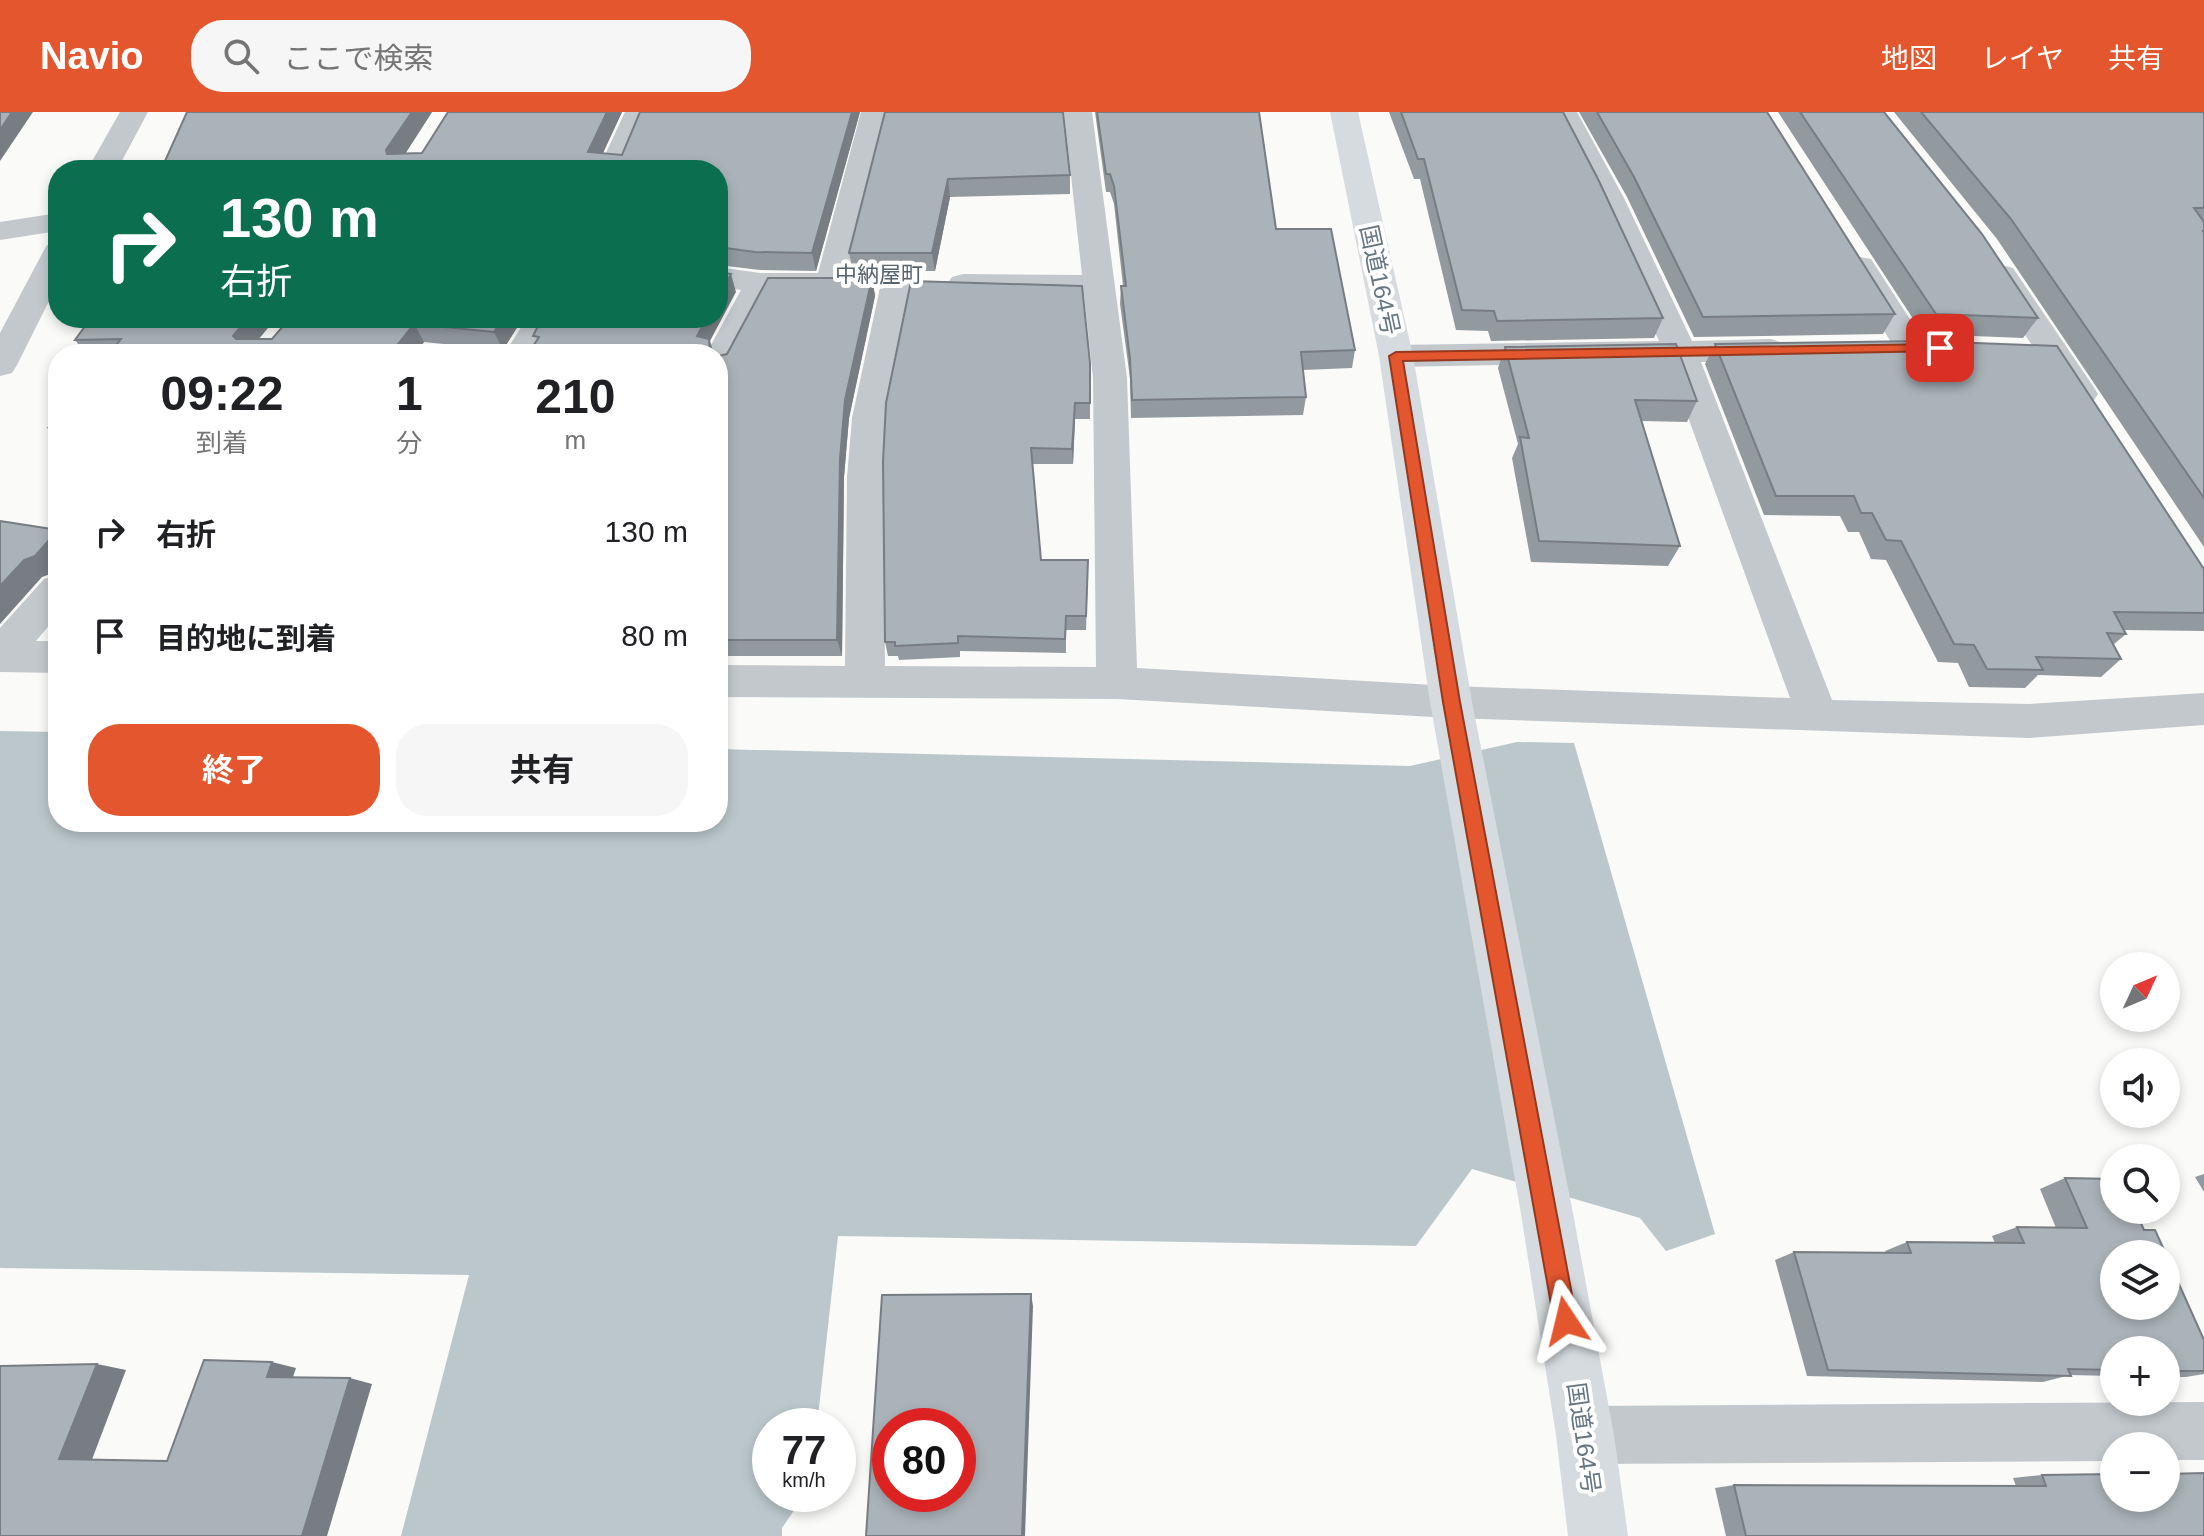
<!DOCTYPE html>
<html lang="ja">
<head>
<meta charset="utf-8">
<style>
	:root { --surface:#fff; --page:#f6f6f6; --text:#202124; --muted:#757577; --accent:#e4572e }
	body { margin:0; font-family:Helvetica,"Noto Sans JP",sans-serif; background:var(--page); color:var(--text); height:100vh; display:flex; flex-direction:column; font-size:30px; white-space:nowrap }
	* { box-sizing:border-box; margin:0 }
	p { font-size:26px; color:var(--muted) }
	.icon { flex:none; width:44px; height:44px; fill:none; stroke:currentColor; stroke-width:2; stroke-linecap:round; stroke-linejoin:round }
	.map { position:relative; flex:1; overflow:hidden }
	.panel { position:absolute; left:48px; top:232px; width:680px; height:488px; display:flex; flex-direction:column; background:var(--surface); border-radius:32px; box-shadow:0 4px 12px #0003 }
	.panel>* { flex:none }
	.hud { position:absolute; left:48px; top:48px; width:680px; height:168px; border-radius:32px; box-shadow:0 4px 12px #0003; background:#0b6e4f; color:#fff; overflow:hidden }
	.needle { width:52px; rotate:46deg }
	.buttons { position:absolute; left:2100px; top:840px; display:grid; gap:16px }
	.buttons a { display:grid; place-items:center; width:80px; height:80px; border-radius:50%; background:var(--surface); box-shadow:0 4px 12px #0003; font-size:40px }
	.speed { position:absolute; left:752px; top:1296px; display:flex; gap:16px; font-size:40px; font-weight:700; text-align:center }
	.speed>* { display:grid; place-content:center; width:104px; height:104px; border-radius:50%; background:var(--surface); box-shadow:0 4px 12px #0003; line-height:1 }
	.speed small { font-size:20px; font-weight:400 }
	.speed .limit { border:12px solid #d22; background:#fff; color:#111 }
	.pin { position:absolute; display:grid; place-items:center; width:68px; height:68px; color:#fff; margin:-34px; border-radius:16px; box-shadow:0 4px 12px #0006 }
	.me { position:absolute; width:88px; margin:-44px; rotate:350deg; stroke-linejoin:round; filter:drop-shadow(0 0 6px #0008) }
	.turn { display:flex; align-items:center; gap:28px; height:168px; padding:0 40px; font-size:36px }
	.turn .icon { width:104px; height:104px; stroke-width:2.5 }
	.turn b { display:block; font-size:56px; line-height:68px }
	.eta { display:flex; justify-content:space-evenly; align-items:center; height:136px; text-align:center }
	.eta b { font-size:48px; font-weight:700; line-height:56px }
	.button { display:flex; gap:16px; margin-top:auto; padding:16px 40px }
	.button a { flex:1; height:92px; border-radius:32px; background:var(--accent); color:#fff; font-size:32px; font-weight:700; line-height:92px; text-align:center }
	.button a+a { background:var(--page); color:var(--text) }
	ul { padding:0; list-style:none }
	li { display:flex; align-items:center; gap:24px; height:104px; padding:0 40px }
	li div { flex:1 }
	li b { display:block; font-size:30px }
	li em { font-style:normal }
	header { display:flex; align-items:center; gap:48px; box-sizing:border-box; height:112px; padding:0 40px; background:var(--accent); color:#fff }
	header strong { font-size:38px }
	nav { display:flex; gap:44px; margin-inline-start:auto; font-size:28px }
	.search { width:560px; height:72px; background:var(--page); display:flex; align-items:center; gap:20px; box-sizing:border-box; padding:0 28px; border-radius:32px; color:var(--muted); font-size:30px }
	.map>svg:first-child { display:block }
</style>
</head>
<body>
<header>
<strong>Navio</strong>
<div class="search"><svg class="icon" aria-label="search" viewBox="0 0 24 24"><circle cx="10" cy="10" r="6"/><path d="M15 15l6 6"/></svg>ここで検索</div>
<nav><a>地図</a><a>レイヤ</a><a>共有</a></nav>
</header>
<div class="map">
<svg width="2204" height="1424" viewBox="0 0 2204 1424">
	<rect width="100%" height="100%" fill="#fafaf8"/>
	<!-- water -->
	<path fill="#bbc7cb" d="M0 619 58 620V710H718V637L1410 654 1517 630 1574 631 1715 1122 1666 1139 1640 1106 1472 1057 1416 1134 838 1124 817 1314H770V1382H805L782 1416V1424H401L469 1163 0 1156Z"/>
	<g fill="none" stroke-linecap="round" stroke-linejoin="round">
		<!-- minor -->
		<path fill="#c3c8cc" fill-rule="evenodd" d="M120 0H148L117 58H87Z
			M625 0H653L628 58H598Z
			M861 0H889L847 171 842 178 771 181 730 259 718 262V242H706L741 178 718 175V155L760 161H818Z
			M1064 0H1092L1127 266 1137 556 1451 574 1790 586 1668 250 1396 255 1384 252 1379 244 1384 236 1396 233 1659 229 1594 86 1549 0H1577L1624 86 1692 229 1771 227 1783 231 1788 238 1783 245 1771 249 1701 250 1832 588 2029 592 2204 581V613L2029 626 1451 606 1117 587 718 585V553L845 554 847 365 852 306 881 171 886 164 897 161 908 164 913 171 886 306 883 365 885 554 1096 555 1093 266 1084 183 963 182 952 179 947 172 952 165 963 162 1082 163Z
			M58 101V119L0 128V110Z
			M58 131V171L17 253 12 261 0 264V221L43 140 47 133Z
			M1860 145 1871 147 1928 235 1923 242 1911 246 1899 242 1894 235 1844 154 1849 147Z
			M2002 153 2013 156 2093 274 2098 282 2093 290 2081 293 2069 290 1986 163 1991 156Z
			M527 206H559L538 242H504Z
			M58 463V503L36 529H58V561L0 560V516L44 467Z
			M2204 1290V1348H2166V1334H2114V1349L1585 1352 1564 1344 1556 1323 1564 1302 1585 1294Z"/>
		<!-- highway -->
		<path fill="#d6dbdf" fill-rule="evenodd" d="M1330 0H1358L1413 244 1472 590 1572 1096 1614 1323 1628 1424H1568L1556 1323 1520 1096 1430 590 1379 244Z"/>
	</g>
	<!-- wall -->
	<path fill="#929a9f" d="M432 0 405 42 422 41 622 0 603 41 622 43 860 0 816 159 760 158 718 153V58H161Z
		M885 0 1070 63V82L950 85 935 159H853L849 141Z
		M1095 0H1259L1276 117 1355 238 1352 256 1303 258 1306 285 1303 303 1131 306 1130 266 1120 192 1121 174H1123L1114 92 1110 80H1106Z
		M1389 0H1563L1663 206 1654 226 1491 229 1488 219 1456 218 1420 67H1414Z
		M1579 0H1767L1895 202 1883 222 1694 225 1627 85Z
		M1778 0H1884L2038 206 2023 226 1923 222Z
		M1894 0H2204V435L1997 127Z
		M872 166 875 184 849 306 844 365 842 544H718V244L727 242Z
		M276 206 259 227H272L290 206H523L503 238 424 230 415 242H86L75 228Z
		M1715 232 2204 457V519L2124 518 2126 522 2113 533 2121 547 2101 565 2038 563 2025 576 1969 575 1958 551 1938 550 1886 448 1871 447 1859 420H1848L1840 404 1764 403 1705 252Z
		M1505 235 1697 289 1687 310 1642 309 1680 434 1668 454 1531 450 1512 346 1518 332 1498 256Z
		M1090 251V307H1075L1073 352H1033L1041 448 1088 463 1086 518H1066V541L960 539V545L899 548 898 544H888L885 530Z
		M58 304V324L49 315Z
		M2204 1062V1080L2195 1065Z
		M2065 1066 2144 1118 2204 1228V1262L2186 1265H2166V1238H2114V1264L2070 1263 2043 1270 1807 1264 1775 1148 1794 1140 1886 1141 1885 1139 1907 1130 1995 1131 1992 1124 2017 1115 2056 1116 2040 1077Z
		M2042 1363 2204 1424H1726L1715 1376 1734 1373 2016 1374 2013 1366Z"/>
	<!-- shaded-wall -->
	<path fill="#777d82" d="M12 0H33L0 49V18Z
		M412 0H432L396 56 387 42 386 38Z
		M607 0H622L595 58 588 40Z
		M852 0H860L816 159 812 141Z
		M948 67 950 85 935 159 932 141Z
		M731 162 736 180 710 229 714 242H710L697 224 707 206H718V186Z
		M872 166 875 184 849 306 844 365 842 544 837 528 840 347 845 288Z
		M248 206H276L246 242 233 224Z
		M503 206H523L503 238 494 220Z
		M414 212 424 230 415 242H390Z
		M1075 291V307L1073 352 1072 337Z
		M58 418V455L53 461 42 465 0 512V474L24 448Z
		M1031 1182 1033 1194 1025 1424H1022Z
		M272 1250 296 1256 291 1271 267 1265Z
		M97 1252 126 1258 91 1350 59 1347Z
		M350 1266 372 1272 327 1424H302Z"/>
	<!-- building -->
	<path fill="#aab3b9" stroke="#777d82" stroke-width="2" fill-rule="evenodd" d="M0 0H12L0 18Z
		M187 0H412L386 38 387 42 422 41 448 0H607L588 40 622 43 640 0H852L812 141 755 140 718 135V58H161Z
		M885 0H1063L1070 63 948 67 932 141H849Z
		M1097 0H1259L1276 117H1331L1355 238 1301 240 1306 285 1132 288 1130 247 1121 174H1126L1114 74 1110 62H1106Z
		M1401 0H1563L1598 67 1663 206 1497 209 1494 199 1462 198 1424 47H1418Z
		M1597 0H1767L1895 202 1703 205 1634 65Z
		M1800 0H1884L1982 122 2038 206 1936 202Z
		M1921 0H2204V96H2194L2204 110V119H2203L2204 121V386L2011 107Z
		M718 160 731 162 718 186Z
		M768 166H872L845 288 840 347 837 528H718V244L727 242Z
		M911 169 1082 174 1090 251V291H1075L1072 337 1031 336 1041 448H1088L1086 504H1066L1065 527 958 524V531L895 534V530H885L883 350 886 291Z
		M91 206H248L233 224 236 227H272L290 206H503L494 220 414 212 390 242H109L121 227 75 228Z
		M542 206H707L697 224 709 227 710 242H528L539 225 533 224Z
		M1924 229 2057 234 2204 457V501L2114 500 2126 522 2107 521 2121 547 2036 545 2043 558 1987 557 1974 533 1954 532 1901 429 1886 428 1872 401H1861L1854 384H1776L1715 232Z
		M1676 232 1697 289 1635 288 1680 434 1539 429 1520 325 1529 326 1505 235Z
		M58 304V314L49 315Z
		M0 409 58 418 35 444 24 448 0 474Z
		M2065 1066 2114 1067V1098H2135L2144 1118H2155L2166 1142H2114V1194H2166V1143L2204 1228V1259H2166V1238H2114V1258L2068 1257 2071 1264 1828 1258 1794 1140 1911 1141 1907 1130 2024 1131 2017 1115 2087 1116Z
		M1031 1182 1022 1424H866L882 1183ZM890 1314H958V1382H890Z
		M204 1248 272 1250 267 1265 350 1266 302 1424H0V1254L97 1252 59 1347 167 1349Z
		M2204 1361V1424H1746L1734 1373 2046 1374 2042 1363 2114 1362V1386H2166V1362Z"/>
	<!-- route -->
	<path fill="#e4572e" stroke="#94391e" stroke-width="2" d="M1940 232 1944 233V239L1403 249 1460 590 1577 1209 1574 1217 1566 1221 1558 1217 1554 1209 1443 590 1389 244 1396 240Z"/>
	<g text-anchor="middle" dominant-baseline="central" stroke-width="8" stroke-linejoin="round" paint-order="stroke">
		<!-- far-neighbourhood labels -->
		<g font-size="22" fill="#57646e" stroke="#fff">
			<text x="879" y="162">中納屋町</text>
		</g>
		<!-- street labels -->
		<g font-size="24" fill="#657683" stroke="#fff">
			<text transform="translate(1380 168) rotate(78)">国道164号</text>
			<text transform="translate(1584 1326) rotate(82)">国道164号</text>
		</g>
	</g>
</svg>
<div class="buttons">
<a><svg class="needle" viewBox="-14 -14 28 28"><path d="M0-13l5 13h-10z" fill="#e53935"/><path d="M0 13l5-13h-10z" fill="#757577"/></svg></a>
<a><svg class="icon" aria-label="sound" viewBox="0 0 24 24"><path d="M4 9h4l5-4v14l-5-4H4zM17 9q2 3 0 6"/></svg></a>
<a><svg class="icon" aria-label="search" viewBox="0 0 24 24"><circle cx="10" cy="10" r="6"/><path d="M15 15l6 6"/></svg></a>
<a><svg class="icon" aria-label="layers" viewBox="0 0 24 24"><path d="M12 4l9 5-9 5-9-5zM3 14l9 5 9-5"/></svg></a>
<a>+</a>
<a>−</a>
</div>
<div class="speed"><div>77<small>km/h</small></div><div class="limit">80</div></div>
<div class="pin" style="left:1940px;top:236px;background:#d93025"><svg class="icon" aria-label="arrive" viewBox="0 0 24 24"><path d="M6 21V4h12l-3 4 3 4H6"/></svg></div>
<svg class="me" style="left:1566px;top:1209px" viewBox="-20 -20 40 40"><path d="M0-17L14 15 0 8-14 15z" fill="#e4572e" stroke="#fff" stroke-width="4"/></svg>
<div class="hud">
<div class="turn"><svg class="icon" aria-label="right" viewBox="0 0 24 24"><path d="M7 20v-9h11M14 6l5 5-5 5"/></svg><div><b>130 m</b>右折</div></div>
</div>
<section class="panel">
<div class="eta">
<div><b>09:22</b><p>到着</p></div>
<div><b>1</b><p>分</p></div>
<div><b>210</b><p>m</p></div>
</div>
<ul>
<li><svg class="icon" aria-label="right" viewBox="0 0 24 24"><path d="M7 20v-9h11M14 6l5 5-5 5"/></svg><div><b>右折</b></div><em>130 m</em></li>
<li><svg class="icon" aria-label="arrive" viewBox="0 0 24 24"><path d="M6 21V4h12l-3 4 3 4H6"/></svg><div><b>目的地に到着</b></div><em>80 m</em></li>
</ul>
<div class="button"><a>終了</a><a>共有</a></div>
</section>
</div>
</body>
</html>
